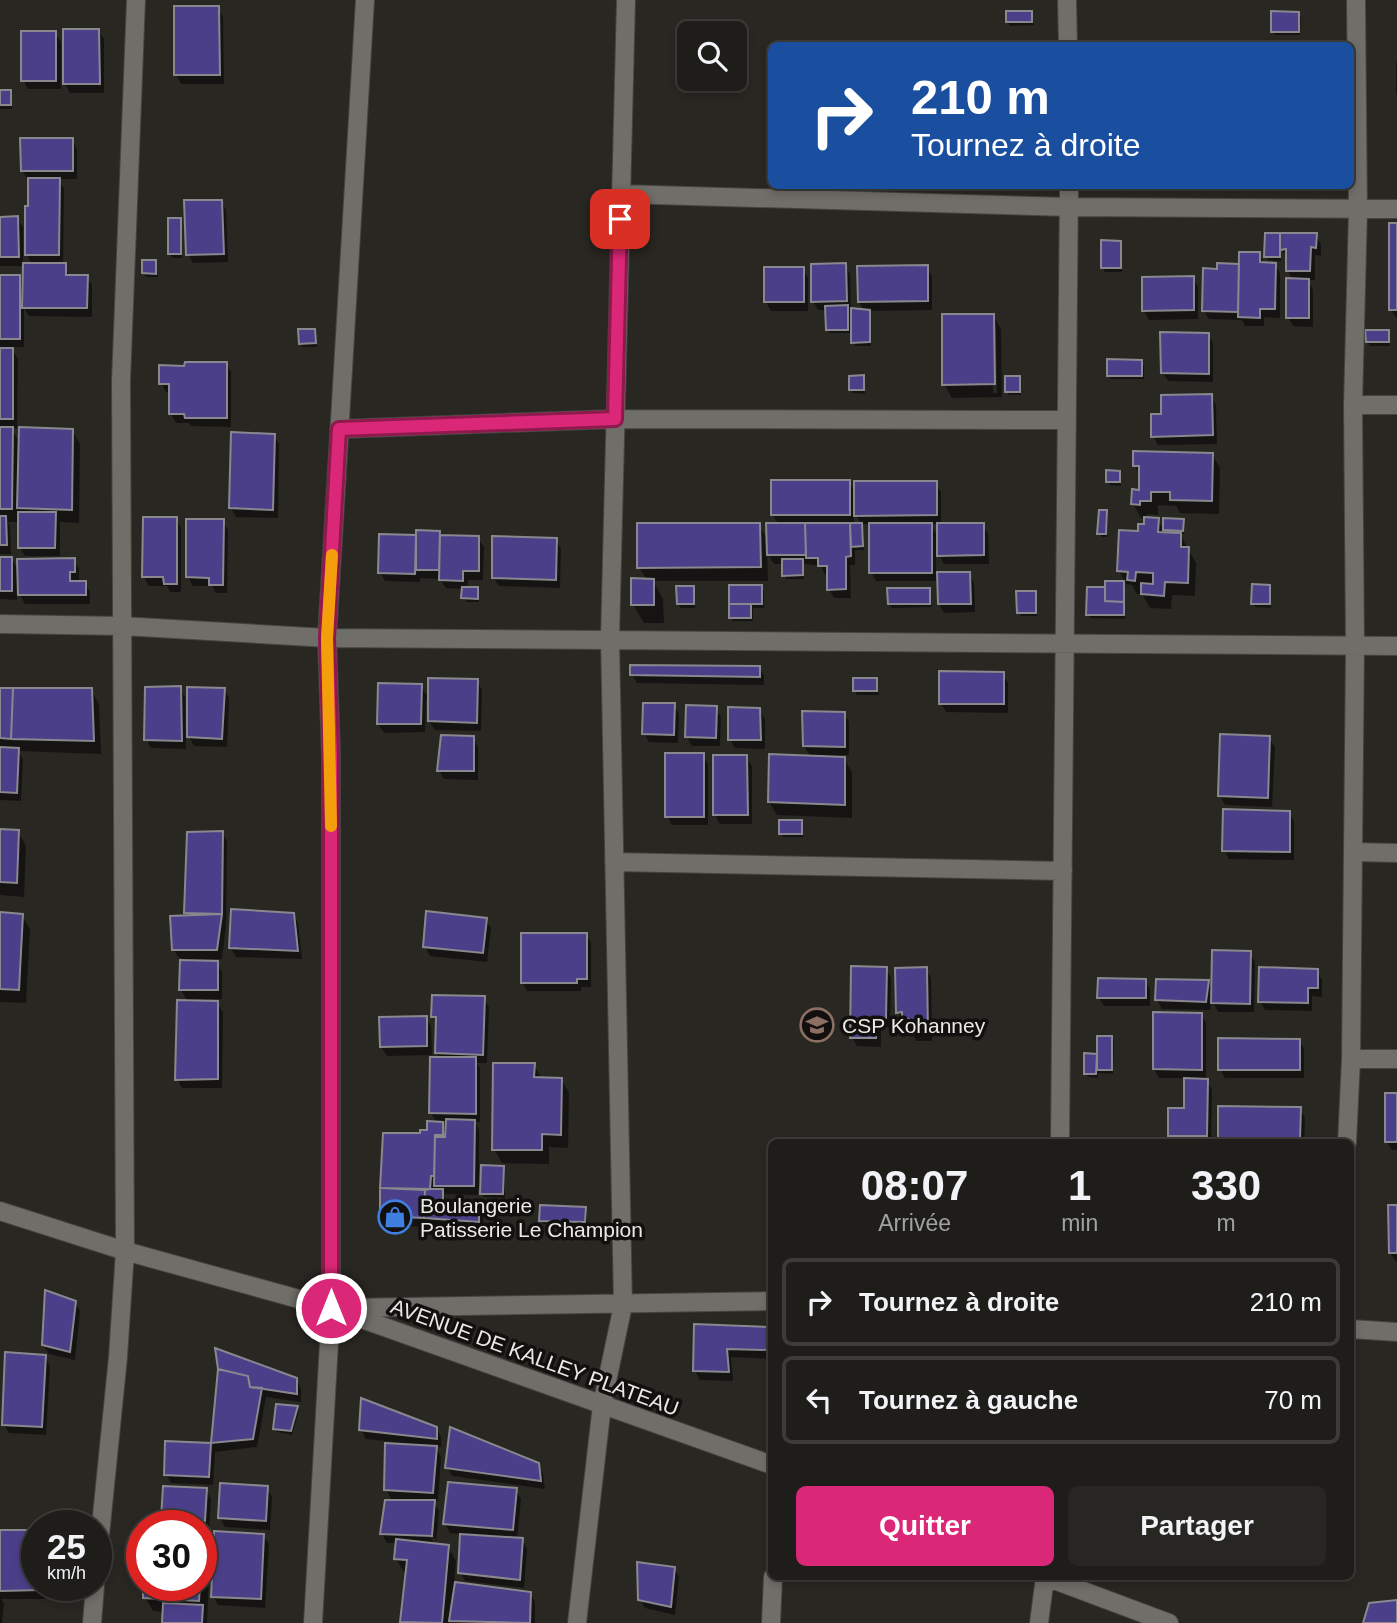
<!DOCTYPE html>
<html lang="fr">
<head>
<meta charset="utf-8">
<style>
	:root { --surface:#1f1d1a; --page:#272623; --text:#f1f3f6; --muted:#a1a2a2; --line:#3c3b39; --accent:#db2777 }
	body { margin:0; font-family:Arial,sans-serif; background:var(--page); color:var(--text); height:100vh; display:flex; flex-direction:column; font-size:26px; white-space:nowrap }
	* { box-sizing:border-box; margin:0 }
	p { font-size:23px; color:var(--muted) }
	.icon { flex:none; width:38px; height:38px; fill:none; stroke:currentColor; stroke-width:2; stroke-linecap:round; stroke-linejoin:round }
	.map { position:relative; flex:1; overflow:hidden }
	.panel { position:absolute; left:768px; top:1139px; width:586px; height:441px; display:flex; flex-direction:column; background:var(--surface); border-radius:10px; box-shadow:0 4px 10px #0003,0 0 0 2px var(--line) }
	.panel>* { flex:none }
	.hud { position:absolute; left:768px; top:42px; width:586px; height:147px; border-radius:10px; box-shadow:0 4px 10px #0003,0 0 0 2px var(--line); background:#1a4fa0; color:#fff; overflow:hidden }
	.controls { position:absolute; left:677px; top:21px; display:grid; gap:14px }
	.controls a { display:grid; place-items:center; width:70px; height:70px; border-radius:10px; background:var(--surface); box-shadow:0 4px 10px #0003,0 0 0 2px var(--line); font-size:35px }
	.speed { position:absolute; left:21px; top:1510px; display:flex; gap:14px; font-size:35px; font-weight:700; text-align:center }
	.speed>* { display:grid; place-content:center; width:91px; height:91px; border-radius:50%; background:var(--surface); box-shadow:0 4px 10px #0003,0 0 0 2px var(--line); line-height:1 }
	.speed small { font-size:18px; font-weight:400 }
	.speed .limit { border:10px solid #d22; background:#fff; color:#111 }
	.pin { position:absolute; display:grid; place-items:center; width:60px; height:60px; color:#fff; margin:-30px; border-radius:14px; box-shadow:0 4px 10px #0006 }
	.me { position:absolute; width:77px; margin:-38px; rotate:0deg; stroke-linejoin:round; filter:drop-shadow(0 0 5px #0008) }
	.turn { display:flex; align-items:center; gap:24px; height:147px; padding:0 28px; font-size:32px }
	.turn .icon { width:91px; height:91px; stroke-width:2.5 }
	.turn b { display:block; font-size:49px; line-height:60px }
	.eta { display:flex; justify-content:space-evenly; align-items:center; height:119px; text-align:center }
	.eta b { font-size:42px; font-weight:700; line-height:49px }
	.primary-button { display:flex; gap:14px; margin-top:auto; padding:14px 28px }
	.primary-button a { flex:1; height:80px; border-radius:10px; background:var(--accent); color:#fff; font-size:28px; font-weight:700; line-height:80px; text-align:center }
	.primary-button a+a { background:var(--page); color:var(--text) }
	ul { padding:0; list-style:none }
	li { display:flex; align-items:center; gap:21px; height:88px; margin:0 14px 10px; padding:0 14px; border:4px solid var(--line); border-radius:10px }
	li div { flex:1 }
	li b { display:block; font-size:26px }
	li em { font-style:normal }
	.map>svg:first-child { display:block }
</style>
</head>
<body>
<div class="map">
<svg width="1397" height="1623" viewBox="0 0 1397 1623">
	<rect width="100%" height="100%" fill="#292722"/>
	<!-- shadow -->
	<path fill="#0007" fill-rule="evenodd" d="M218 8 223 17 224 84H181L176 75Z
		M1031 13 1034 25 1010 26 1008 22Z
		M1298 13 1301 17 1300 35H1275L1272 31Z
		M98 30 104 39V93H70L65 84Z
		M55 33 61 42V89H28L23 80Z
		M1396 61 1397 62V95L1396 94Z
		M0 92H10L12 109H0Z
		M72 140 77 149V179H58L64 189 63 265 70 276 87 277 92 285V317L29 316 24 308V347H11L18 359 17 428H11L20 443 72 430 80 444 79 523 60 522V556H25L20 547V522H8L10 527 11 554H0V277H19L24 286V266H0V218H17L23 227V264L32 265 24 250H26L30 179H27L22 170Z
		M221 201 226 210 228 262 193 263 188 254Z
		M180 220 182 224V258H172L170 254Z
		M1397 225V318L1390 309Z
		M1266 234 1316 235 1321 244V256L1315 255V280H1308L1313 290V327L1293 326 1288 317 1293 280 1287 270 1288 259 1281 248V261L1268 260 1266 256Z
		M1120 242 1122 246V272H1105L1103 268Z
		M1259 254 1264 263 1275 264 1280 273V318L1264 317V326H1245L1242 320 1209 319 1204 311 1219 271 1240 265Z
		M155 262 158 277H146L144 273Z
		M845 265 850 274 851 310 865 311 859 302 927 267 932 276V310L868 311 871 315V346H855L853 333H830L828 329 827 310H818L813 301Z
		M803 269 808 278V311H771L766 302Z
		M1193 278 1198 287V319L1149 320 1144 311Z
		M993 315 1001 329 1002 397 952 398 944 384ZM992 327H996L997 393H993Z
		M314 330 317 347H303L300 344Z
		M1388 332 1390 346H1370L1368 342Z
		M1208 334 1213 343V382L1168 381 1162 372Z
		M1141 362 1144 366V379H1111L1109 375Z
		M226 363 231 372V427L191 426 189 423H176L171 414V392H166L161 383 186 367Z
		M863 377 865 394 853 393 850 389Z
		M1019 378 1021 382V395H1009L1006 391Z
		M1211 396 1216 405 1217 444 1158 445 1153 436 1163 416Z
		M274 435 279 444 278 518 236 517 231 508Z
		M1212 454 1220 468 1219 514 1180 513 1176 506 1158 505V515L1147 514V519H1157L1165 532V520H1183L1184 534H1180L1196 563 1195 596 1172 595 1171 609 1150 608 1142 594H1137L1132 585 1123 584 1125 619 1090 618 1088 614 1107 589V583H1126L1119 571 1146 526V518H1141L1133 504 1141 491V476L1134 465Z
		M1119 473 1121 486 1110 485 1108 481Z
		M849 482 856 494 936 483 941 492V525H983L988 534 989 564H944L936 550V574H969L974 583 975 612 944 613 939 604V581H876L871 572V524H861L854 512V525H861L863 529 864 550H855V565H850L851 598H834L829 589V575H825L821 566 804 564V579H786L784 564H774L767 553 768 581H653L663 599 664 623H644L633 604 647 580 639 567 759 525 768 541 779 525 773 515ZM930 524H938L939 538Z
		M1106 512 1108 516 1107 537H1102L1099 533Z
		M176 519 181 528V592H170L167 586H149L144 577Z
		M222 521 228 530 227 593H216L212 586H193L188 577Z
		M439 532 442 537 478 538 484 547 483 580H468L467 589H477L479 593V602H466L463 589 446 588 440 579 420 578V582L385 581 380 572 381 536 418 537Z
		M556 540 561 549 560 588 499 586 493 577Z
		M0 558H11L19 572 74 560 79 569V583H85L90 592V604H25L17 590V600L0 599Z
		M761 587 764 591V608H753V621H733L731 618Z
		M1269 587 1271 590V608L1255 607 1253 604Z
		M693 588 695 592V608H681L678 604Z
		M929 590 932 607 892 608 889 604Z
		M1035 593 1037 597V616H1021L1019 612Z
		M759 667 764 676V685L637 683 632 675Z
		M1003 674 1008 683V713L946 712 941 703Z
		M876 680 879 695H857L855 691Z
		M477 681 482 690 481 731 435 730 429 721Z
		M421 686 429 699H426L425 732 384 733 378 724Z
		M180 688 185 697 186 749 151 748 146 739Z
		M224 689 229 698 227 747 194 746 189 737Z
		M0 690H91L99 704 101 754 18 751 23 759 21 801 0 800Z
		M674 705 679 714 678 743 649 742 644 733Z
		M715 708 721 717 720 746H692L687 737Z
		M759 710 765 719V749L735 748 730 739Z
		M844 713 849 722V755H842L852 772V818L777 815 769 802 811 757 804 746Z
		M473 738 478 747V780L444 779 439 770Z
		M1269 738 1275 747 1272 807 1225 805 1220 796Z
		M703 755 708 764V825H672L667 816Z
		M746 757 752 766V824H720L715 815Z
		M1289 812 1294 821V860L1229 859 1224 850Z
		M801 822 803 837H783L781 833Z
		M0 831 18 832 26 846 24 897 0 895Z
		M222 832 227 841 226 925 222 959H188V962L217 963 222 972V999H194V1002L217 1003 223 1012 222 1088H182L177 1079 188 1002 181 990 182 958H179L173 949 188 917 186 913Z
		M0 914 22 916 30 929 26 1003 0 1002Z
		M293 914 298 923 302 959 236 957 231 948Z
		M485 919 491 928 487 962 430 956 425 947Z
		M586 934 591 943V987H581V991H527L522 982Z
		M1250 953 1255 962 1254 1012H1218L1212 1000 1210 1010 1162 1009 1157 1000 1208 981 1213 990Z
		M886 969 891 978 890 1027 881 1026V1047L857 1046 852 1037Z
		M926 969 931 978 932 1041H916L906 1021H903L898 1012Z
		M1317 971 1322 980V997L1312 996V1011L1265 1010 1260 1001Z
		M1145 980 1150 989V1006H1104L1099 998Z
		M484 998 489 1007 487 1063H477L480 1068V1122H475L479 1130V1180L503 1168 505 1172V1198L484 1197 478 1188V1195L444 1194 447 1203 478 1204 483 1213 484 1231 387 1225 381 1216 384 1135H422L437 1123 431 1113 440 1059 436 1052 437 1024 433 1016ZM441 1122H447V1132Z
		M1201 1014 1206 1023V1080L1212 1089 1211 1143H1174L1169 1135 1186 1110V1078H1159L1154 1069Z
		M426 1018 431 1027 432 1055 387 1056 381 1047Z
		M1111 1038 1114 1042 1113 1074 1098 1073V1078L1088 1077 1085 1073 1086 1055 1099 1056Z
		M1299 1040 1304 1049V1078H1225L1220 1069Z
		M534 1065 542 1079H561L569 1093 568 1148 549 1147V1164L502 1163 494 1149Z
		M1397 1095V1150H1392L1386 1141Z
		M1300 1109 1305 1118 1304 1143H1222L1219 1139Z
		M1397 1207V1262H1396L1390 1253Z
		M585 1209 587 1212V1225L543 1224 541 1220Z
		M75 1302 80 1311 75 1360 49 1354 43 1345Z
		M696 1326 768 1328 772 1332V1359L731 1357 733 1381 700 1380 695 1371Z
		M45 1357 50 1366 46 1435 9 1433 3 1424Z
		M219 1369 296 1379 301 1389V1402L266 1397 257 1447 215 1452 213 1485 171 1483 166 1474 167 1442 213 1445Z
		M296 1407 299 1411 292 1435 277 1432 275 1428Z
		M436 1428 441 1437V1447H436L441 1457 438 1501H433L439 1511 436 1541 429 1528 426 1530 435 1545 448 1547 456 1561 454 1583 530 1593 535 1602V1623H452L450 1620V1623L402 1622 407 1573 404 1572 396 1559 397 1543H387L382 1534 393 1502 386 1490 404 1443 366 1439 361 1430Z
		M538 1465 543 1474 545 1489 452 1476 447 1467Z
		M267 1488 272 1497 270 1530 225 1527 220 1518Z
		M206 1490 211 1499 209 1530 201 1529V1526H167L163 1518Z
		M516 1490 521 1499 517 1540H522L527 1549 524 1588 465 1581 460 1572 462 1534 450 1533 445 1524Z
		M201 1529 210 1544 207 1623H164L165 1612 153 1611 145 1597V1586H201Z
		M0 1532 37 1586H45V1599H1L4 1603 2 1623H0Z
		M263 1535 269 1544 265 1608 218 1605 213 1596Z
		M674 1568 679 1577 675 1615 645 1608 640 1599Z"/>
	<!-- building -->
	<path fill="#4b3f8a" stroke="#88888e" stroke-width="2" d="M174 6H219L220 75H174Z
		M1006 11H1032V22H1006Z
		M1271 11 1299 12V32H1271Z
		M63 29H99L100 84H63Z
		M21 31H56V81H21Z
		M0 90H11V105H0Z
		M20 138H73V171H21Z
		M28 178H60L59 255H25V206H28Z
		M184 200H222L224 254 186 255Z
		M18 216 19 257H0V217Z
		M168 218H181V254H168Z
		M1389 223H1397V310H1389Z
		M1265 233H1280V257H1264Z
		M1280 233H1317L1316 248 1311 247 1310 271H1286V249L1280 250Z
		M1101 240 1121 241V268H1101Z
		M1239 252H1260V262L1276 263 1275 309H1260V318L1238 317Z
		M142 260H156V274L142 273Z
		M23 263H66V275H88L87 308H22Z
		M846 263 847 301 811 302V264Z
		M1217 263 1239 264 1238 312 1202 311 1203 268 1217 269Z
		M928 265V301L858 302 857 266Z
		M764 267H804V302H764Z
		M0 275H20V339H0Z
		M1194 276V310L1142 311V277Z
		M1286 278 1309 279V318H1286Z
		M848 305V330H826L825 306Z
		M851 308 870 310V342L851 343Z
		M942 314H994L995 384 942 385Z
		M298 329H315L316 343 299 344Z
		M1365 330H1389V342H1366Z
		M1160 332 1209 333V374L1161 373Z
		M0 348H13V419H0Z
		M1107 359 1142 360V376H1107Z
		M185 362H227V418H185L184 414H169V384H159V365L184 366Z
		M864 375V390H849V376Z
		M1005 376H1020V392H1005Z
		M1212 394 1213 435 1151 437V414H1161V395Z
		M0 427H13L12 509H0Z
		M19 427 73 429 72 510 17 508Z
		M231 432 275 434 273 510 229 508Z
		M1133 451 1213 453 1212 501 1170 500V492H1151V501H1140V505L1131 504 1132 489 1139 490V466H1133Z
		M1106 470 1120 471V482H1106Z
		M771 480H850V515H771Z
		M854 481H937V515L854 516Z
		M1099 510H1107L1106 534H1097Z
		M18 512H56L55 548H18Z
		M0 516H6L7 545H0Z
		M143 517H177V584H164L163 577H142Z
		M1144 517 1159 518 1158 532 1181 533V547H1189L1188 583 1165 582 1164 596 1141 594V583L1153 584V573L1136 572 1135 581 1127 580 1128 572 1117 571 1119 530 1138 531V524H1144Z
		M1163 518 1184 519 1183 531 1163 530Z
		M186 519H224L223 585H209V578L186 577Z
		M637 523H760L761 567 637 568Z
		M766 523H805L806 555H767Z
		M805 523H850L851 556 846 557V589L827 590V566H818V558H806Z
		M850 523H862L863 546 851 547Z
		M869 523H932V573H869Z
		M937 523H984V555L937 556Z
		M416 530 440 531 439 570H416Z
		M379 534 416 535 415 574 378 573Z
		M440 535 479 536V571H463V581L439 580Z
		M492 536 557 538 556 580 492 578Z
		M0 557H12V591H0Z
		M75 558V572H70V581H86V595H18L17 559Z
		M782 559H803V575L782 576Z
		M937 572H970L971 604H938Z
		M631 578 654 579V605H631Z
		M1105 581H1124V602L1105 601Z
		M1252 584 1270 585V604H1251Z
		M729 585H762V604H729Z
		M676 586H694V604H677Z
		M462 587H478V599L461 598Z
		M1087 587H1105V601L1124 602V615H1086Z
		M887 588H930V604H888Z
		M1016 591H1036V613H1017Z
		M729 604H751V618H729Z
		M630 665 760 666V677L630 675Z
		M939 671 1004 672V704H939Z
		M428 678 478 679 477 723 428 721Z
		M853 678H877V691H853Z
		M378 683 422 684 421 724H377Z
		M181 686 182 741 144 740 145 687Z
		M187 687 225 688 222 739 187 737Z
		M0 688H13L11 739 0 738Z
		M13 688H92L94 741 11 739Z
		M643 703H675L674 735 642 734Z
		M686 705 717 706 716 738 685 737Z
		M728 707 760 708 761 740H728Z
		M802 711 845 712V747L803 746Z
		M1220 734 1270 736 1268 798 1218 796Z
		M441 735 474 736V771H437Z
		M0 747 19 748 17 793 0 792Z
		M665 753H704V817H665Z
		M769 754 845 757V805L768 802Z
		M713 755H747L748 815H713Z
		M1223 809 1290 811V852L1222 851Z
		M779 820H802V834H779Z
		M0 829 19 830 17 883 0 882Z
		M223 831 222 914 184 913 187 832Z
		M231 909 294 913 298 951 229 948Z
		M426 911 487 918 483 953 423 947Z
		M0 912 23 914 19 990 0 989Z
		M222 914 217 950H172L170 916Z
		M521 933H587V979H577V983H521Z
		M1212 950 1251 951 1250 1004 1211 1003Z
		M180 960 218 961V990H179Z
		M851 966 887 967 886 1018H877L876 1038H850Z
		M927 967 928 1033 909 1032V1019H902V1012L896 1013 895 968Z
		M1259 967 1318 969V988H1308V1003L1258 1002Z
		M1098 978 1146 979V998H1097Z
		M1156 979 1209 980 1206 1002 1155 1000Z
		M432 995 485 996 483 1055 435 1053 436 1017H431Z
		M177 1000 218 1001V1079L175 1080Z
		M1153 1012 1202 1013V1070L1153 1069Z
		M427 1016V1046L380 1047 379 1017Z
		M1097 1036H1112V1070H1097Z
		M1218 1038 1300 1039V1070H1218Z
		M1084 1053 1097 1054 1096 1074H1084Z
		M430 1057H476V1114L429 1113Z
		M493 1063H535L534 1077 562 1078 561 1135 542 1134V1150H492Z
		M1184 1078 1208 1079 1207 1136H1168V1108H1184Z
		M1385 1093H1397V1142H1385Z
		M1218 1106 1301 1107 1300 1140 1218 1139Z
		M446 1119 475 1120 474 1186H434L435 1137H445Z
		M427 1121 443 1122V1135H435L434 1176H431L430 1189 380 1188 383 1133H420V1130H427Z
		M481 1165 504 1166 503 1194H480Z
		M380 1188 425 1190 424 1218 380 1216Z
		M430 1189H443V1201L479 1202V1222L424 1218 425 1190Z
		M540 1205 586 1207 585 1222 539 1221Z
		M1388 1205H1397V1253H1389Z
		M45 1290 76 1301 70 1352 42 1345Z
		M694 1324 769 1327V1350L727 1349 729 1372 693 1371Z
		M215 1348 297 1378V1394L250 1387 248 1376 218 1369Z
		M5 1352 46 1355 42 1427 2 1425Z
		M218 1369 248 1376 250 1387 262 1388 253 1439 211 1443Z
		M361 1398 437 1427V1439L359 1430Z
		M276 1404 298 1406 291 1431 273 1429Z
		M450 1427 539 1463 541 1481 445 1468Z
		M165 1441 211 1443 209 1477 164 1475Z
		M385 1443 437 1446 433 1493 384 1490Z
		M448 1482 517 1488 513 1530 443 1524Z
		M220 1483 268 1486 266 1521 218 1518Z
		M163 1486 207 1488 205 1521 161 1519Z
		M385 1500H435L432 1536 380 1534Z
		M0 1530H37V1586H41V1590L0 1591Z
		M214 1531 264 1534 261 1599 211 1597Z
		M460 1534 523 1538 520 1580 458 1573Z
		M396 1539 449 1545 442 1623 400 1622 407 1560 394 1559Z
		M637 1562 675 1567 671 1607 638 1600Z
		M455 1582 531 1592 530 1623 449 1621Z
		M143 1586H200L199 1601 143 1598Z
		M1397 1600V1623H1363L1369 1603Z
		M163 1603 203 1605 202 1623H162Z"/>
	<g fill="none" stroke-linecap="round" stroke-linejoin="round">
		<defs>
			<path id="street" d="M1067 0 1068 46
				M621 194 1069 207 1397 209
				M1353 405H1397
				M339 429 615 419 1067 420
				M0 624 122 626 327 638 1397 646
				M1353 852 1397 853
				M614 862 1063 871
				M1351 1059H1397
				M1060 1143 1069 186
				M1347 1143 1351 1059 1355 646 1353 405 1358 210 1356 0
				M0 1211 125 1251 331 1308 772 1465
				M345 1308 772 1301
				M1351 1329 1397 1332
				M96 1575 118 1357 125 1251 121 381 136 0
				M1046 1577 1169 1623
				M92 1623 95 1586
				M313 1623 331 1308V756L327 638 365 0
				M577 1623 602 1405 623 1305 610 639 626 0
				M771 1623 773 1577
				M1039 1623 1045 1577"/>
		</defs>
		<!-- street casing -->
		<use href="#street" stroke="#454440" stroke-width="20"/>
		<!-- street -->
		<use href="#street" stroke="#706e68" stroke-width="18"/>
	</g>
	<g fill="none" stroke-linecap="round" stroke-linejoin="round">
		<defs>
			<path id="route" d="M331 1308V756L327 638 339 429 615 419 620 219"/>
		</defs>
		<!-- route casing -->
		<use href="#route" stroke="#8e194d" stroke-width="18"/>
		<!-- route -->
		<use href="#route" stroke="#db2777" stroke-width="12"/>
		<!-- slow -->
		<path stroke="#f59e0b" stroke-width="12" d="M331 826 327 638 332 555"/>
	</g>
	<!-- icons -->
	<defs>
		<symbol id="school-ring" viewBox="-11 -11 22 22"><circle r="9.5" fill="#11100e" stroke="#8d6e63" stroke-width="1.5"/><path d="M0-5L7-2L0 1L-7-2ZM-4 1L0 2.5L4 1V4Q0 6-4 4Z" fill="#8d6e63"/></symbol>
		<symbol id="shop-ring" viewBox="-11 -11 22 22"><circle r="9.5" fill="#11100e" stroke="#3f7fe0" stroke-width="1.5"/><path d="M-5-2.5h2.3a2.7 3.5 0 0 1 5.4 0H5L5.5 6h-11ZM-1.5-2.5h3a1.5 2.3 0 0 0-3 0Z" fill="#3f7fe0"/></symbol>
	</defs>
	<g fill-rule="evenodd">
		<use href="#school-ring" x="798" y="1006" width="38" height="38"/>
		<use href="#shop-ring" x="376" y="1198" width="38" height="38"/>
	</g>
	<g text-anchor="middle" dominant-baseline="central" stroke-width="7" stroke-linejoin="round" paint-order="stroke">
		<!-- poi labels -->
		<g font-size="21" fill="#eae9e5" stroke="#11100e" text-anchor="start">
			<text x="842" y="1025">CSP Kohanney</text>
			<text x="420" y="1205">Boulangerie<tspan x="420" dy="24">Patisserie Le Champion</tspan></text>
		</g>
		<!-- street labels -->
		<g font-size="21" fill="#eae9e5" stroke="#11100e">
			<text transform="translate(535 1357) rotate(20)">AVENUE DE KALLEY PLATEAU</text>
		</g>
	</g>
</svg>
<div class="controls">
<a><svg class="icon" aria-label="search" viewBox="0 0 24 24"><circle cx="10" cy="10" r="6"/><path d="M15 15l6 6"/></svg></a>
</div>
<div class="speed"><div>25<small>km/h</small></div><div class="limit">30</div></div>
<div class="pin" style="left:620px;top:219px;background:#d93025"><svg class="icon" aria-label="arrive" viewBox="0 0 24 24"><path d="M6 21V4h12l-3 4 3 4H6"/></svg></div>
<svg class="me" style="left:331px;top:1308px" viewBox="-20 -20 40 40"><circle r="17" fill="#db2777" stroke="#fff" stroke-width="3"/><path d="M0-11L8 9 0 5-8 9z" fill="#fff"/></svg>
<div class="hud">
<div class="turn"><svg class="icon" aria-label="right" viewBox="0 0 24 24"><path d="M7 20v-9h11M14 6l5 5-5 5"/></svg><div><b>210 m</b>Tournez à droite</div></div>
</div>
<section class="panel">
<div class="eta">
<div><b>08:07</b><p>Arrivée</p></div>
<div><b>1</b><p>min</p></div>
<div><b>330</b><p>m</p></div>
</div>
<ul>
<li><svg class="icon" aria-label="right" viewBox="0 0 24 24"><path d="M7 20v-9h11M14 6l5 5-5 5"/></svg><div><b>Tournez à droite</b></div><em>210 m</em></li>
<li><svg class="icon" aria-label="left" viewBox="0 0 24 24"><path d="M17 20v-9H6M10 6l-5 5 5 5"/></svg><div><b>Tournez à gauche</b></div><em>70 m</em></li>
</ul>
<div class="primary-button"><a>Quitter</a><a>Partager</a></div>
</section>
</div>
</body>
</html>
